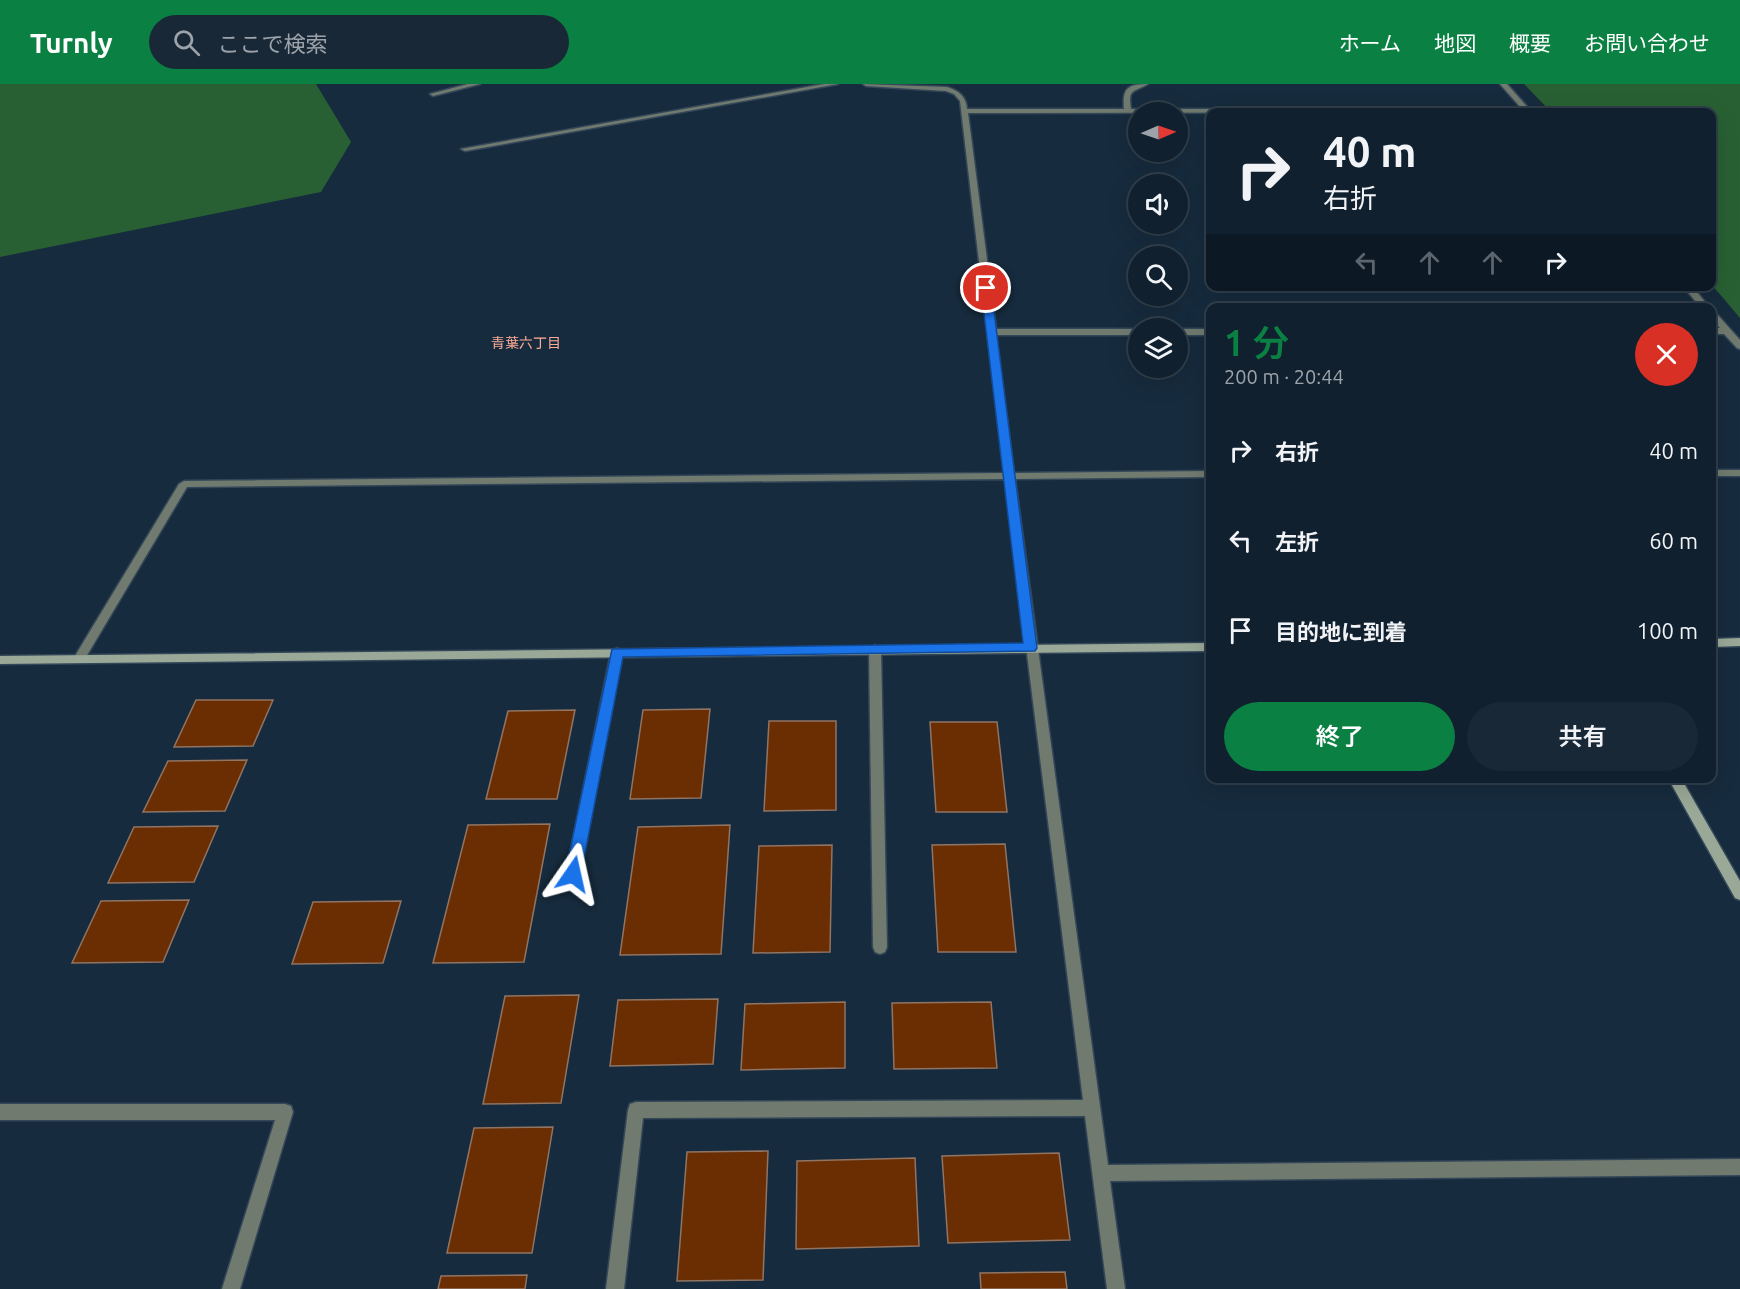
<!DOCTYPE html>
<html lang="ja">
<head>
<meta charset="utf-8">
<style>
	:root { --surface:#10202e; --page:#192836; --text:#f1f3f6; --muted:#9ca3aa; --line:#303e4a; --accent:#0b8043 }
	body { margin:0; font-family:Ubuntu,"Noto Sans JP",sans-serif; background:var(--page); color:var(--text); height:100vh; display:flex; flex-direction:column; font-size:22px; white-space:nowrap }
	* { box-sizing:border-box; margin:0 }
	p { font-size:20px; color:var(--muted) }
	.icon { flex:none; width:33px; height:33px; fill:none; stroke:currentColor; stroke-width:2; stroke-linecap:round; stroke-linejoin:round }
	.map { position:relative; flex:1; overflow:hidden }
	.side { position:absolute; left:1206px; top:219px; width:510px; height:480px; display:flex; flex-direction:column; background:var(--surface); border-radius:12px; box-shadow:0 6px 24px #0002,0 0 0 2px var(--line) }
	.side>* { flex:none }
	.banner { position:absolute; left:1206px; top:24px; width:510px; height:183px; border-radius:12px; box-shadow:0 6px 24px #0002,0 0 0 2px var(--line); background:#10202e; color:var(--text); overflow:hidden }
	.needle { width:39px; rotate:88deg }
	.tools { position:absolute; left:1128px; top:18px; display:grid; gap:12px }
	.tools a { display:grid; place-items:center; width:60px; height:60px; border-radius:50%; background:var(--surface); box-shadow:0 6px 24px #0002,0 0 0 2px var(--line); font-size:30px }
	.pin { position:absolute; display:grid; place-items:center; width:51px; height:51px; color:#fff; margin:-26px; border:3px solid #fff; border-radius:50%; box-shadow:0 2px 6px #0007 }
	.me { position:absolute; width:66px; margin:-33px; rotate:11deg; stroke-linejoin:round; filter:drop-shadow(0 0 4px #0008) }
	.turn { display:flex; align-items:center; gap:21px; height:126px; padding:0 18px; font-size:27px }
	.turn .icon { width:78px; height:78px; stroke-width:2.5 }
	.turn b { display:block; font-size:42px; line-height:51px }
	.lanes { display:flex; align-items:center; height:57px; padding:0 18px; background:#0003; justify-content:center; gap:30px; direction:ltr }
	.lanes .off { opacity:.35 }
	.round { display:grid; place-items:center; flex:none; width:63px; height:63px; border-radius:32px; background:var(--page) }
	.headline { display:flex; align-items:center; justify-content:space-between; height:102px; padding:0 18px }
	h1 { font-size:36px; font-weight:600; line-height:45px; color:var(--accent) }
	.button { display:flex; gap:12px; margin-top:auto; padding:12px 18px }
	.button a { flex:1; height:69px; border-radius:36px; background:var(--accent); color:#fff; font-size:24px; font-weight:600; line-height:69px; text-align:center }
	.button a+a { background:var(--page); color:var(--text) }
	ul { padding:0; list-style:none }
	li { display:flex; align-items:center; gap:18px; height:90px; padding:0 18px }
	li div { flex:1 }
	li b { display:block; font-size:22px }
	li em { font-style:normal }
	header { display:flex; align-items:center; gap:36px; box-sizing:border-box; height:84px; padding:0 30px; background:var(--accent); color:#fff }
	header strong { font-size:28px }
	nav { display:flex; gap:33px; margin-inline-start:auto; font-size:21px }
	.search { width:420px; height:54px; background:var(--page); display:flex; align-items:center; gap:15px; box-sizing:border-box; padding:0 21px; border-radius:33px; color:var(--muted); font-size:22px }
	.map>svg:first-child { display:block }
</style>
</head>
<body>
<header>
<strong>Turnly</strong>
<div class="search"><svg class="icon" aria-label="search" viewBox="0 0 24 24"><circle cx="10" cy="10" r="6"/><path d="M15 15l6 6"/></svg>ここで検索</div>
<nav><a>ホーム</a><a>地図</a><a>概要</a><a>お問い合わせ</a></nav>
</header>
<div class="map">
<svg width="1740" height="1205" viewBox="0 0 1740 1205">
	<rect width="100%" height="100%" fill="#162b3d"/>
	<!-- green -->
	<path fill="#286033" d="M0 0H316L351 58 321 108 0 173Z
		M1524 0H1740V234L1712 201V28H1551Z"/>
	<!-- building -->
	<path fill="#6b2e02" stroke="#907464" stroke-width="1.5" d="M196 616H273L253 662 174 663Z
		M710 625 701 714 630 715 643 626Z
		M575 626 557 715H486L508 627Z
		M769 637H836V726L764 727Z
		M930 638H997L1007 728H936Z
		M247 676 225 727 143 728 168 677Z
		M550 740 524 878 433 879 468 741Z
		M730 741 721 870 620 871 638 743Z
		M218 742 194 798 108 799 134 743Z
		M1005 760 1016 868H938L932 761Z
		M832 761 830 868 753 869 759 762Z
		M189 816 163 878 72 879 101 817Z
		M401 817 383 879 292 880 313 818Z
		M579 911 561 1019 483 1020 505 912Z
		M718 915 713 980 610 982 618 916Z
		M845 918V984L741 986 745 920Z
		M991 918 997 984 894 985 892 919Z
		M553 1043 532 1169H447L474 1044Z
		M768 1067 763 1196 677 1197 687 1068Z
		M1059 1069 1070 1156 948 1159 942 1072Z
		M915 1074 919 1162 796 1165 797 1077Z
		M1065 1188 1067 1205H981L980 1189Z
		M527 1191 525 1205H438L441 1192Z"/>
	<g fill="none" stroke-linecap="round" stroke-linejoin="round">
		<defs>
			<path id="street" d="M468 0H480L433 12 430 10Z
				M824 0H838L465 67 461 65Z
				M863 0 947 3C959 7 966 12 967 25H1124C1122 4 1128 0 1148 0 1133 9 1128 4 1131 25H1522L1500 0H1507L1531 27 1532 28 968 29 996 245H1138V251H996L1014 389 1210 387V393L1015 395 1108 1081 1740 1075V1091L1110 1097 1125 1205H1107L1085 1032 643 1034 624 1205H606L628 1026 630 1020 636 1018 1083 1016 1005 395 187 403 83 578H75L73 575 75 572 179 400 184 397 1004 389 960 17 954 10 946 7 866 2Z
				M1683 202H1692L1710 224H1701Z
				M1712 227 1715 228 1740 256V265L1737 264 1724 250H1712V244H1720L1712 235Z
				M1178 245H1210V251H1178Z
				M1712 386H1740V392H1712Z
				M875 561 881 565 887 863 885 868 880 870 875 868 873 863 869 565Z
				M617 564 623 568 580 790 578 794 573 796 568 794 566 790 611 568Z
				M0 1020H285L291 1022 293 1028 240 1205H222L275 1036H0Z"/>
			<path id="secondary" d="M1740 554V562L1712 563V555Z
				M1210 559V567L0 580V572Z
				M1668 694H1681L1740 797V816L1735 814Z"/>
		</defs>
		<!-- street casing -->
		<use href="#street" stroke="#334758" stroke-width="3"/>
		<!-- secondary casing -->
		<use href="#secondary" stroke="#334758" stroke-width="3"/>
		<!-- street -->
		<use href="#street" fill="#717a6f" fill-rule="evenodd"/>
		<!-- secondary -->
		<use href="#secondary" fill="#9aa897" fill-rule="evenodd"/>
	</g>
	<!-- route -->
	<path fill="#1a73e8" stroke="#114b97" stroke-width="1.5" d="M986 201 991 204 1037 564 1035 567 623 573 581 790 578 794 573 796 568 794 565 790 612 565 1023 559 981 204Z"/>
	<g text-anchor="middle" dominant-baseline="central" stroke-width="4.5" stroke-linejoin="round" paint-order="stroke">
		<!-- far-neighbourhood labels -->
		<g font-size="14" fill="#fcab96" stroke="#162b3d">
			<text x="526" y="259">青葉六丁目</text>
		</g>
	</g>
</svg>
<div class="tools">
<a><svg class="needle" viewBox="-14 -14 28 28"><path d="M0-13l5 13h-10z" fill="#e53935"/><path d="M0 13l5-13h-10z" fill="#9ca3aa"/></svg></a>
<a><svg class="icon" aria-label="sound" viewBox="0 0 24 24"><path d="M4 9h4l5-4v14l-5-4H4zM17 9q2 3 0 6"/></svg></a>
<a><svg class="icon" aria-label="search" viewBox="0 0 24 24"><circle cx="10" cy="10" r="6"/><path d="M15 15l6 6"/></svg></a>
<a><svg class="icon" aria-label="layers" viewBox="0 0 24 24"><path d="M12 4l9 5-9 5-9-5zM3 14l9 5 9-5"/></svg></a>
</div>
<div class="pin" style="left:986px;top:204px;background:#d93025"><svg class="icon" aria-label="arrive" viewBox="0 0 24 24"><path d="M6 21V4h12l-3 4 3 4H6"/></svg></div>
<svg class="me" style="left:573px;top:790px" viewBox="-20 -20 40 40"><path d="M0-17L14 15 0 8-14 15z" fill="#1a73e8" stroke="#fff" stroke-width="4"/></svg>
<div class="banner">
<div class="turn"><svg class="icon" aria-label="right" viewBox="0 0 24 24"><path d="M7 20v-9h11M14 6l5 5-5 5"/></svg><div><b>40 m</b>右折</div></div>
<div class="lanes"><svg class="icon off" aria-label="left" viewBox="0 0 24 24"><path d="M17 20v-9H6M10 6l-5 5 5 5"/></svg><svg class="icon off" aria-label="ahead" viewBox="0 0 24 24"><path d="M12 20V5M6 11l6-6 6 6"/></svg><svg class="icon off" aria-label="ahead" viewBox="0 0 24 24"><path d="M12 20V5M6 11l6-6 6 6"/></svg><svg class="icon" aria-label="right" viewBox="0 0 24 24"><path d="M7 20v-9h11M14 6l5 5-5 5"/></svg></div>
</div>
<section class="side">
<div class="headline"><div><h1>1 分</h1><p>200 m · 20:44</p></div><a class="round" style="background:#d93025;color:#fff"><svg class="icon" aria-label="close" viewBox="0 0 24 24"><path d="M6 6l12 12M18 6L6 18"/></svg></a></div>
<ul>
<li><svg class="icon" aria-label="right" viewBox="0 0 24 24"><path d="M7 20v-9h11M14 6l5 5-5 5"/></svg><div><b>右折</b></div><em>40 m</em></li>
<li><svg class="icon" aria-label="left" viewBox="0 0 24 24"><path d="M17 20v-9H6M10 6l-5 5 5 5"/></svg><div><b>左折</b></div><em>60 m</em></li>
<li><svg class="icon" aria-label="arrive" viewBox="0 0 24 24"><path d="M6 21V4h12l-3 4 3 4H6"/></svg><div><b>目的地に到着</b></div><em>100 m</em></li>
</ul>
<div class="button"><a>終了</a><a>共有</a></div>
</section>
</div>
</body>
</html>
